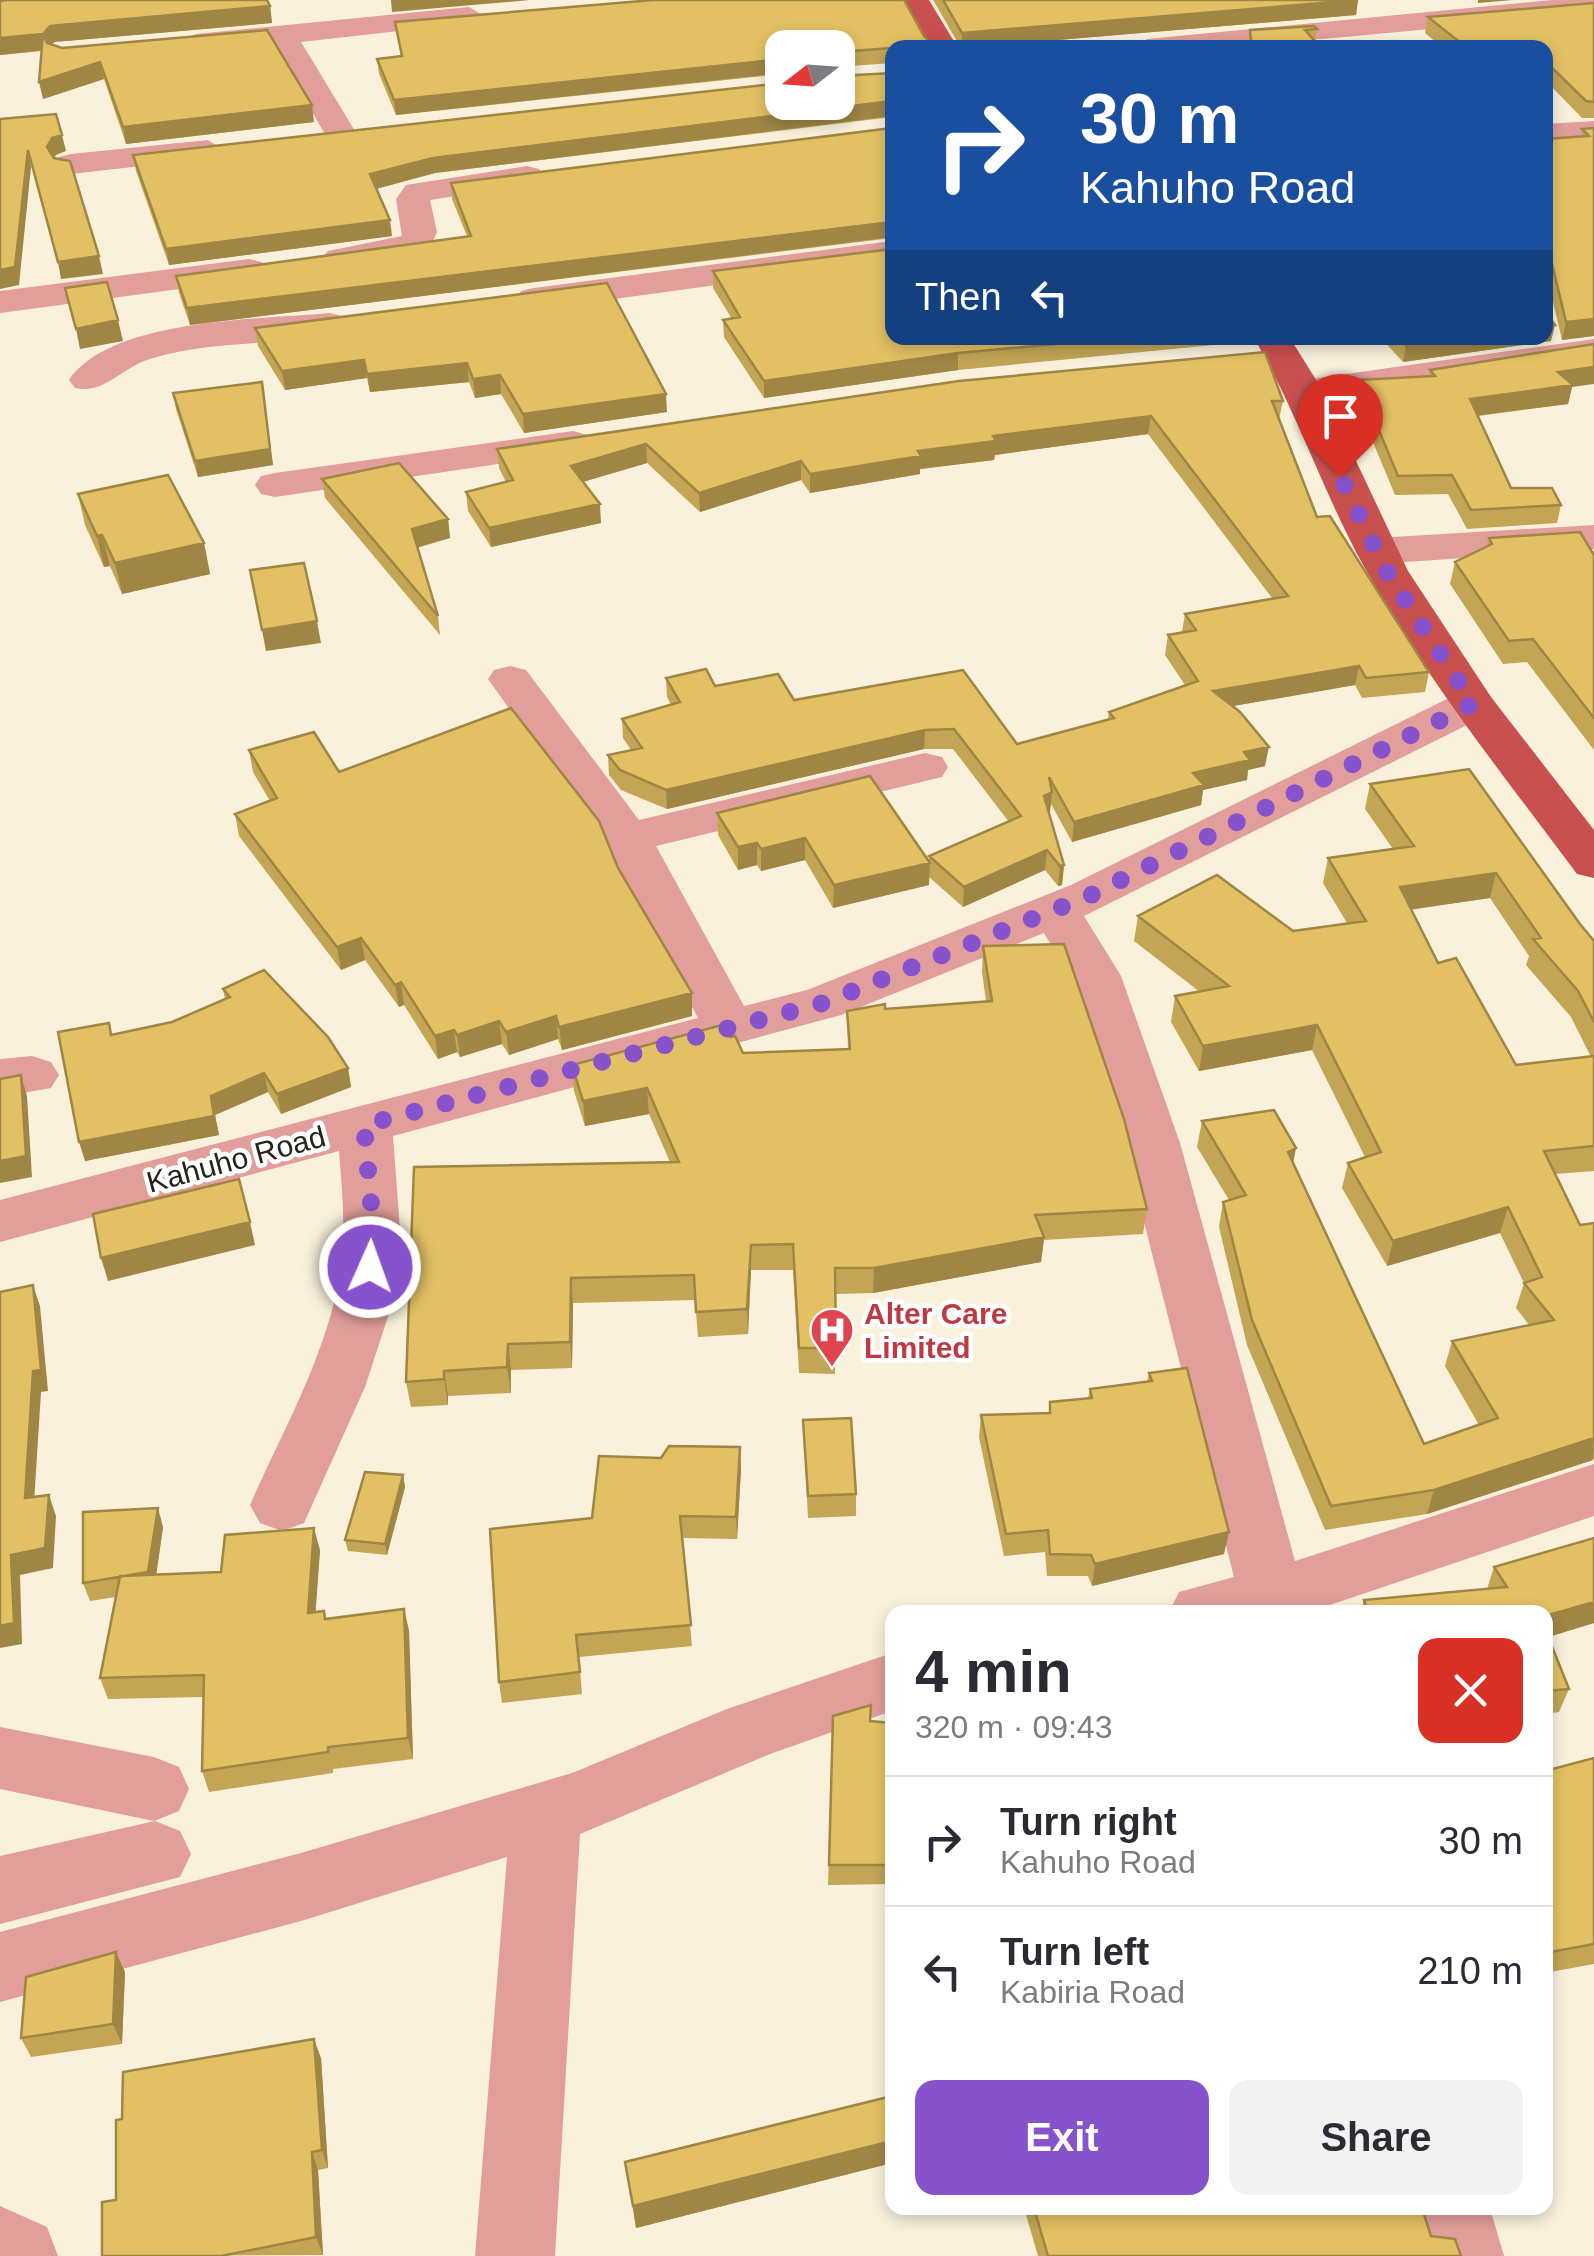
<!DOCTYPE html>
<html lang="en">
<head>
<meta charset="utf-8">
<style>
	:root { --surface:#fff; --page:#f2f2f3; --text:#2b2b33; --muted:#7c7c81; --line:#e1e1e2; --accent:#8753cc }
	body { margin:0; font-family:Helvetica,sans-serif; background:var(--page); color:var(--text); height:100vh; display:flex; flex-direction:column; font-size:38px; white-space:nowrap }
	* { box-sizing:border-box; margin:0 }
	p { font-size:32px; color:var(--muted) }
	.icon { flex:none; width:55px; height:55px; fill:none; stroke:currentColor; stroke-width:2; stroke-linecap:round; stroke-linejoin:round }
	.map { position:relative; flex:1; overflow:hidden }
	.panel { position:absolute; left:885px; top:1605px; width:668px; height:610px; display:flex; flex-direction:column; background:var(--surface); border-radius:20px; box-shadow:0 5px 15px #0003 }
	.panel>* { flex:none }
	.banner { position:absolute; left:885px; top:40px; width:668px; height:305px; border-radius:20px; box-shadow:0 5px 15px #0003; background:#1a4fa0; color:#fff; overflow:hidden }
	.needle { width:65px; rotate:253deg }
	.buttons { position:absolute; left:765px; top:30px; display:grid; gap:20px }
	.buttons a { display:grid; place-items:center; width:90px; height:90px; border-radius:20px; background:var(--surface); box-shadow:0 5px 15px #0003; font-size:50px }
	.pin { position:absolute; display:grid; place-items:center; width:85px; height:85px; color:#fff; margin:-102px -42px; border-radius:50% 50% 50% 0; rotate:-45deg; box-shadow:0 0 10px #0007 }
	.pin .icon { rotate:45deg }
	.me { position:absolute; width:110px; margin:-55px; rotate:2deg; stroke-linejoin:round; filter:drop-shadow(0 0 8px #0008) }
	.turn { display:flex; align-items:center; gap:35px; height:210px; padding:0 30px; font-size:45px }
	.turn .icon { width:130px; height:130px; stroke-width:2.5 }
	.turn b { display:block; font-size:70px; line-height:85px }
	.then { display:flex; align-items:center; height:95px; padding:0 30px; background:#0003; gap:20px; font-size:38px }
	.round { display:grid; place-items:center; flex:none; width:105px; height:105px; border-radius:20px; background:var(--page) }
	.summary { display:flex; align-items:center; justify-content:space-between; height:170px; padding:0 30px }
	h1 { font-size:60px; font-weight:700; line-height:75px }
	.button { display:flex; gap:20px; margin-top:auto; padding:20px 30px }
	.button a { flex:1; height:115px; border-radius:20px; background:var(--accent); color:#fff; font-size:40px; font-weight:700; line-height:115px; text-align:center }
	.button a+a { background:var(--page); color:var(--text) }
	ul { padding:0; list-style:none }
	li { display:flex; align-items:center; gap:30px; height:130px; padding:0 30px; border-top:2px solid var(--line) }
	li div { flex:1 }
	li b { display:block; font-size:38px }
	li em { font-style:normal }
	.map>svg:first-child { display:block }
</style>
</head>
<body>
<div class="map">
<svg width="1594" height="2256" viewBox="0 0 1594 2256">
	<rect width="100%" height="100%" fill="#f9f1dc"/>
	<g fill="none" stroke-linecap="round" stroke-linejoin="round">
		<!-- minor -->
		<path fill="#e19e9a" fill-rule="evenodd" d="M1552 0H1594V15C1440 25 1286 48 1132 48L1147 39Z
			M469 7 484 16 479 22 301 42 358 136 342 146 326 136 273 44 196 52 181 43 196 34Z
			M1594 121V141L1545 144V124Z
			M208 140 224 150 220 157 71 174 59 171 54 164 59 157 71 154Z
			M527 166 539 169 544 176 539 183 430 200 437 232 429 249C399 260 360 274 328 265L322 258 328 251 402 236 396 199 406 185Z
			M892 241V261L534 310 521 307 516 299 521 291 534 288Z
			M249 259 262 262 267 270 262 278 0 313V291Z
			M329 313 342 316 347 324 342 332C279 347 213 339 150 359 122 367 104 395 75 388L69 380C112 318 259 320 329 313Z
			M1594 339V361L1304 402 1290 399 1285 391 1290 383 1304 380Z
			M573 431 587 435 593 443 587 451 275 497 261 494 255 485 261 476 275 473Z
			M1594 525V549L1376 564 1361 560 1355 551 1361 542 1376 538Z
			M510 666 526 670 639 820 925 753 942 757 948 767 942 777 656 846 744 1006 807 990 1071 885 1457 694 1473 690 1489 694 1496 704 1489 714 1084 916 1121 976 1180 1143 1295 1561 1594 1464V1516L1309 1612H1169L1179 1592 1234 1577 1124 1143 1069 976 1044 933 841 1015 393 1136 400 1230 395 1295 365 1387 304 1523 282 1531 260 1523 250 1505C284 1428 329 1351 341 1267 346 1228 342 1189 339 1151L0 1242V1200L698 1018 604 841 488 679 494 670Z
			M32 1056 51 1062 59 1075 51 1088 0 1097V1059Z
			M892 1653V1711L770 1754 580 1834 555 2256H475L507 1857 301 1921 0 2002V1932L301 1853 572 1773 727 1709Z
			M0 1727 154 1757 179 1767 189 1789 179 1811 154 1821 0 1789Z
			M155 1821 180 1831 191 1854 180 1877 0 1924V1856Z
			M0 2206 47 2227 58 2256H0Z
			M1410 2208H1490L1504 2256H1424Z"/>
		<!-- major -->
		<path fill="#c8514f" fill-rule="evenodd" d="M899 0H929L958 48H928Z
			M1254 338H1290L1323 391 1408 571 1491 697 1594 830V878L1577 874C1504 776 1426 679 1367 572 1324 496 1298 413 1254 338Z"/>
	</g>
	<!-- wall -->
	<path fill="#c3a555" fill-rule="evenodd" d="M933 0H1358L1356 15 961 48Z
		M0 1 270 6 272 23 54 42 52 45 314 122 126 144 104 79 43 99 42 51 0 55Z
		M1594 3V118H1582L1545 80V48H1443L1425 33 1428 17Z
		M395 22 924 36 892 48V63L838 67 782 48V74L396 115 379 74 377 59 401 56Z
		M1317 29 1315 41 1321 48H1248L1250 30Z
		M892 73V117L435 173 376 189 392 236 169 265 136 171 133 155Z
		M892 128V238L190 325 179 293 176 276 467 236 452 199 451 183Z
		M1594 128V336L1562 340 1545 268V139L1581 136 1582 129Z
		M713 271 892 338H1245L1244 342 958 370 764 398 724 337 723 320 732 319 713 288Z
		M607 283 667 412 524 433 501 394 475 398 469 382 370 392 367 378 285 390 258 346 255 328Z
		M1381 338H1545L1551 341 1403 362Z
		M1430 370 1572 387 1568 404 1478 416 1511 488 1561 505 1557 523 1467 529 1448 494 1395 495 1355 399 1358 380 1428 376Z
		M262 382 273 465 198 477 176 409 173 393Z
		M1283 401 1279 419 1317 517 1429 672 1425 692 1362 698 1355 685 1233 706 1265 766 1248 770 1247 780 1203 790 1201 805 1072 842 1051 804 1049 813 1064 865 1062 885 1058 886 1045 870 963 907 929 877V885L833 908 805 860 761 871 757 865 738 870 718 835 717 813 929 861V856L1009 822 953 749H924L667 809 621 790 609 775 608 755 631 750 623 738 622 719 671 705 667 697 666 678 794 700 963 670 1017 744 1108 719 1109 712 1185 685 1165 655 1168 635 1182 632 1185 614 1272 598 1148 434 995 455 994 460 920 469V474L810 493 801 480 700 512 647 463 583 482 601 523 491 547 468 511 466 492 506 482 499 468 497 449Z
		M322 479 448 519 450 538 417 548 438 616 440 635 325 498Z
		M78 494 204 543 210 574 122 594 110 566 104 567 85 525Z
		M1489 538 1594 555V750L1527 662 1503 664 1450 584 1455 562 1487 547Z
		M249 750 339 772 618 868 692 1016 562 1050 558 1039 509 1055 502 1044 460 1057 457 1052 438 1059 404 1005 399 1007 365 960 341 970 239 836 235 814 270 801 253 772Z
		M1370 784 1580 924 1594 941V1171L1555 1174 1580 1225 1594 1223V1458L1593 1460 1427 1514 1325 1530 1247 1345 1219 1227 1223 1202 1229 1200 1197 1147 1202 1121 1296 1148 1293 1163 1424 1444 1479 1425 1445 1366 1452 1341 1529 1325 1516 1308 1524 1283 1500 1233 1387 1266 1342 1188 1348 1163 1365 1157 1312 1050 1199 1071 1171 1022 1175 996 1200 992 1134 941 1138 916 1293 931 1347 923 1323 883 1328 858 1393 849 1365 809ZM1490 898 1529 956 1526 965 1571 1017 1591 1057 1516 1065 1438 963 1411 909Z
		M983 946 1147 1209 1143 1234 1044 1240 1041 1262 873 1293 836 1294 835 1374 799 1373 793 1270H751L748 1334 698 1337 695 1300 573 1303 572 1368 511 1370V1393L448 1396V1405L411 1407 406 1382 670 1162 649 1114 585 1126 574 1091 572 1065 730 1037 743 1053 848 1049 847 1011 986 1001 982 972Z
		M223 989 348 1068 351 1087 281 1114 268 1092 215 1115 219 1135 85 1161 112 1034 172 1022 225 999Z
		M1149 1373 1224 1554 1092 1586 1088 1576H1047L1045 1552 1004 1556 979 1437 981 1415 1049 1413 1050 1402 1088 1398 1090 1389 1147 1382Z
		M803 1420 856 1494V1516L808 1518Z
		M740 1447 741 1469 737 1539 682 1538 692 1646 579 1657 582 1694 502 1703 499 1682 592 1518 661 1458Z
		M403 1475 405 1487 387 1555 348 1551 345 1540Z
		M163 1527 156 1575 221 1572 320 1550 315 1612 324 1611 326 1619 404 1609 409 1631 413 1759 333 1769V1773L209 1792 202 1771 203 1697 108 1699 100 1678 116 1597 90 1601 83 1583Z
		M1494 1567 1594 1623 1548 1637 1569 1689 1559 1712 1545 1714V1612H1360L1364 1600 1487 1589Z
		M833 1716 892 1723V1884L828 1885Z
		M1594 1758V1964L1545 1973V1771Z
		M125 1972 122 2044 31 2057 21 2038Z
		M891 2022 892 2163 636 2228 625 2162 890 2096 889 2045Z
		M321 2058 328 2168 318 2170 323 2255 102 2256 116 2200Z
		M1024 2208H1422L1431 2236 1461 2256H1038Z"/>
	<!-- shaded-wall -->
	<path fill="#9f8645" d="M391 0H530L392 12Z
		M1358 0 1356 15 962 48V33Z
		M1478 0H1513L1478 3Z
		M270 6 272 23 54 42 47 50 0 55V38L50 26Z
		M782 58V73L396 115 394 100Z
		M100 62 104 79 43 99 39 82Z
		M892 101V116L435 173 372 190 370 174 433 158Z
		M312 105 314 122 126 144 123 127Z
		M62 135 66 151 56 155 50 164 47 147 52 138Z
		M28 150 31 167 19 285 0 289V270Z
		M390 220 392 236 169 265 166 249Z
		M892 221V237L190 325 187 308Z
		M99 256 103 274 61 279 58 262Z
		M1594 319V336L1562 340 1566 322Z
		M118 320 123 341 80 349 76 329Z
		M1555 325 1551 341 1403 362 1406 346 1463 338H1545V326Z
		M958 353V370L764 398V381Z
		M364 360 367 378 285 390 282 371Z
		M467 363 469 382 370 392 367 374Z
		M1594 367V384L1572 387 1568 404 1466 417 1470 399 1558 372Z
		M500 375 501 394 475 398 473 379Z
		M262 382 273 465 198 477 195 461Z
		M666 394 667 412 524 433 523 414Z
		M1151 416 1148 434 995 455 994 460 920 469V474L810 493V474L993 436Z
		M646 444 647 463 572 485 571 466Z
		M801 461V480L700 512 699 493Z
		M600 504 601 523 491 547 489 528Z
		M448 519 450 538 414 548 412 529Z
		M102 535 110 566 104 567 97 536Z
		M204 543 210 574 122 594 115 563Z
		M317 621 321 643 266 651 262 630Z
		M1359 666 1355 685 1210 710 1213 691Z
		M925 730 924 749 667 809 666 790Z
		M1269 747 1265 766 1248 770 1247 780 1203 790 1201 805 1072 842 1074 822 1244 752Z
		M1052 792 1050 812 1042 815 1044 796Z
		M805 838V860L761 871V849Z
		M757 843V865L738 870V847Z
		M1047 850 1045 870 963 907 964 887Z
		M930 863 929 885 833 908 834 885Z
		M1064 865 1062 885 1058 886 1060 866Z
		M1496 873 1490 898 1395 912 1400 887Z
		M361 938 365 960 341 970 337 947Z
		M401 982 404 1005 399 1007 395 985Z
		M692 993V1016L562 1050 559 1027Z
		M556 1016 558 1039 509 1055 506 1032Z
		M499 1021 502 1044 460 1057 457 1035Z
		M1317 1025 1312 1050 1199 1071 1203 1046Z
		M454 1030 457 1052 438 1059 435 1036Z
		M348 1068 351 1087 281 1114 277 1094Z
		M264 1073 268 1092 215 1115 219 1135 85 1161 79 1142 211 1096Z
		M21 1075 27 1096 32 1177 0 1183V1161Z
		M647 1088 649 1114 585 1126 583 1101Z
		M1296 1148 1291 1173 1288 1152Z
		M1508 1207 1500 1233 1387 1266 1393 1241Z
		M250 1222 255 1245 108 1281 101 1258Z
		M1044 1237 1041 1262 873 1293 874 1268Z
		M751 1245V1270L748 1334 747 1309Z
		M571 1278 573 1303 572 1368 570 1342Z
		M33 1285 40 1306 48 1391 41 1392 33 1519 25 1498Z
		M508 1344 511 1370V1393L507 1367Z
		M444 1371 448 1396V1405L444 1379Z
		M1594 1438 1593 1460 1427 1514 1434 1490Z
		M740 1447 741 1469 737 1539 736 1517Z
		M403 1475 405 1487 387 1555 385 1544Z
		M49 1495 56 1516 53 1568 20 1575 22 1644 0 1648V1626L11 1555Z
		M158 1508 163 1527 154 1590 148 1572Z
		M314 1528 320 1550 314 1634 308 1613Z
		M1229 1532 1224 1554 1092 1586 1095 1564Z
		M1594 1602V1623L1545 1638V1616Z
		M404 1609 409 1631 413 1759 408 1738Z
		M116 1952 125 1972 122 2044 113 2024Z
		M314 2039 321 2058 328 2168 322 2150Z
		M892 2141V2163L636 2228 633 2206Z
		M312 2152 318 2170 323 2255 316 2237Z"/>
	<!-- building -->
	<path fill="#e3c063" stroke="#9f8645" stroke-width="2.5" d="M8 0H267L270 6 50 26 43 34 0 38V1Z
		M653 0H904L924 36 935 48H892L838 52V56V48H782V59L394 100 377 59 402 56 395 22Z
		M943 0H1358L962 33Z
		M1594 3V102L1586 101 1545 61V48H1532L1530 46 1518 48H1467L1428 17Z
		M1314 26 1317 29 1305 30 1321 48H1252L1250 30Z
		M267 30 312 105 123 127 100 62 39 82 43 34 47 43 62 48Z
		M892 73V101L433 158 370 174 390 220 166 249 133 155 782 83V102H838V76Z
		M56 114 62 135 52 138 47 147 54 158 70 161 99 256 58 262 28 150 15 267 0 270V119Z
		M892 128V222L187 308 176 276 471 236 451 183Z
		M1594 128V319L1566 322 1545 235V139L1589 136 1582 129Z
		M892 249V338H1124L958 353 764 381 723 320 740 317 713 271Z
		M107 282 118 320 76 329 65 288Z
		M607 283 666 394 523 414 500 375 473 379 467 363 367 374 364 360 282 371 255 328Z
		M1545 311 1555 325 1545 326Z
		M1399 338H1463L1406 346Z
		M1594 344V367L1558 372 1573 385 1470 399 1511 488H1552L1561 505 1471 510 1452 475 1398 476 1358 380 1435 376 1430 370Z
		M1265 352 1283 401H1272L1317 517 1330 516 1429 672 1366 678 1359 666 1213 691 1240 712 1269 747 1244 752 1250 760 1193 773 1204 785 1074 822 1049 777 1052 792 1044 796 1064 865 1060 866 1047 850 964 887 929 856 1021 816 954 729 925 730 666 790 620 770 608 755 642 748 622 719 680 702 666 678 706 669 715 686 778 674 794 700 963 670 1017 744 1114 718 1109 712 1198 681 1168 635 1196 630 1185 614 1288 596 1151 416 993 436 996 441 918 451 921 456 810 474 801 461 699 493 646 444 571 466 600 504 489 528 466 492 513 480 497 449 959 381Z
		M262 382 270 449 195 461 173 393Z
		M399 463 448 519 412 529 438 616 322 479Z
		M168 475 204 543 115 563 102 535 97 536 78 494Z
		M1580 532 1594 555V718L1533 639 1509 641 1455 562 1492 544 1489 538Z
		M304 563 317 621 262 630 250 570Z
		M511 708 599 821 618 868 692 993 559 1027 556 1016 506 1032 499 1021 457 1035 454 1030 435 1036 401 982 395 985 361 938 337 947 235 814 277 798 249 750 314 732 339 772Z
		M1469 769 1580 924 1594 941V1022L1578 991 1533 939 1541 938 1496 873 1400 887 1438 963 1456 958 1516 1065 1594 1056V1146L1544 1151 1580 1225 1594 1223V1438L1434 1490 1331 1506 1252 1320 1223 1202 1246 1195 1202 1121 1274 1110 1296 1148 1288 1152 1424 1444 1498 1418 1452 1341 1554 1320 1524 1283 1542 1277 1508 1207 1393 1241 1348 1163 1381 1152 1317 1025 1203 1046 1175 996 1229 986 1138 916 1217 875 1293 931 1366 921 1328 858 1414 846 1370 784Z
		M870 776 930 863 834 885 805 838 761 849 757 843 738 847 717 813Z
		M1064 944 1124 1119 1147 1209 1035 1215 1044 1237 874 1268H835L836 1348H799L793 1244 751 1245 747 1309 696 1312 694 1275 571 1278 570 1342 508 1344 507 1367 444 1371V1379L406 1382 414 1167 679 1162 647 1088 583 1101 572 1065 722 1025 730 1037 735 1036 743 1053 850 1049 847 1011 885 1004V1009L992 1001 983 946Z
		M264 970 328 1037 348 1068 277 1094 264 1073 211 1096 214 1116 79 1142 58 1032 109 1023 111 1035 172 1022 230 997 223 989Z
		M21 1075 26 1156 0 1161V1079Z
		M239 1179 250 1222 101 1258 93 1214Z
		M33 1285 41 1370 33 1371 25 1498 49 1495 45 1548 11 1555 14 1623 0 1626V1292Z
		M1187 1368 1229 1532 1095 1564 1091 1555 1050 1554 1048 1530 1006 1534 981 1415 1050 1413V1402L1092 1398 1090 1389 1152 1381 1149 1373Z
		M851 1418 856 1494 808 1496 803 1420Z
		M669 1446 740 1447 736 1517 680 1516 691 1625 576 1635 580 1672 499 1682 490 1529 592 1518 599 1456 661 1458Z
		M365 1472 403 1475 385 1544 345 1540Z
		M158 1508 148 1572 83 1583V1512Z
		M314 1528 308 1613 324 1611 325 1619 404 1609 408 1738 328 1747V1752L202 1771 204 1675 100 1678 120 1576 221 1572 225 1535Z
		M1594 1538V1602L1545 1616V1612H1368L1364 1600 1507 1587 1494 1567Z
		M1545 1629 1569 1689 1545 1691Z
		M871 1705 870 1721 892 1723V1865H829L833 1716Z
		M1594 1758V1944L1545 1953V1771Z
		M116 1952 113 2024 21 2038 26 1977Z
		M891 2022 892 2023V2141L633 2206 625 2162 892 2096Z
		M314 2039 322 2150 312 2152 316 2237 221 2256H102V2202L116 2200V2120L122 2119 123 2072Z
		M1034 2208H1422L1431 2236 1455 2239 1461 2256H1048Z"/>
	<g fill="none" stroke-linecap="round" stroke-linejoin="round">
		<!-- route -->
		<path stroke="#8753cc" stroke-width="18" stroke-dasharray="0 32.4" d="M370 1267 372 1214 364 1125 823 1003 1089 896 1473 704 1387 572 1340 476"/>
	</g>
	<!-- icons -->
	<defs>
		<symbol id="hospital-pin" viewBox="-11 -11 22 30"><path d="M0 17L-7.5 6A9.5 9.5 0 1 1 7.5 6Z" fill="#e0444e" stroke="#fff"/><path d="M-5-5h3v3.5h4V-5h3V5h-3V1.5h-4V5h-3Z" fill="#fff"/></symbol>
	</defs>
	<g fill-rule="evenodd">
		<use href="#hospital-pin" x="807" y="1305" width="50" height="68"/>
	</g>
	<g text-anchor="middle" dominant-baseline="central" stroke-width="9" stroke-linejoin="round" paint-order="stroke">
		<!-- street labels -->
		<g font-size="30" fill="#26231c" stroke="#fff">
			<text transform="translate(236 1159) rotate(-15)">Kahuho Road</text>
		</g>
		<!-- health labels -->
		<g font-size="30" font-weight="bold" fill="#be3a42" stroke="#fff" text-anchor="start">
			<text x="864" y="1313">Alter Care<tspan x="864" dy="34">Limited</tspan></text>
		</g>
	</g>
</svg>
<div class="buttons">
<a><svg class="needle" viewBox="-14 -14 28 28"><path d="M0-13l5 13h-10z" fill="#e53935"/><path d="M0 13l5-13h-10z" fill="#7c7c81"/></svg></a>
</div>
<div class="pin" style="left:1340px;top:476px;background:#d93025"><svg class="icon" aria-label="arrive" viewBox="0 0 24 24"><path d="M6 21V4h12l-3 4 3 4H6"/></svg></div>
<svg class="me" style="left:370px;top:1267px" viewBox="-20 -20 40 40"><circle r="17" fill="#8753cc" stroke="#fff" stroke-width="3"/><path d="M0-11L8 9 0 5-8 9z" fill="#fff"/></svg>
<div class="banner">
<div class="turn"><svg class="icon" aria-label="right" viewBox="0 0 24 24"><path d="M7 20v-9h11M14 6l5 5-5 5"/></svg><div><b>30 m</b>Kahuho Road</div></div>
<div class="then">Then<svg class="icon" aria-label="left" viewBox="0 0 24 24"><path d="M17 20v-9H6M10 6l-5 5 5 5"/></svg></div>
</div>
<section class="panel">
<div class="summary"><div><h1>4 min</h1><p>320 m · 09:43</p></div><a class="round" style="background:#d93025;color:#fff"><svg class="icon" aria-label="close" viewBox="0 0 24 24"><path d="M6 6l12 12M18 6L6 18"/></svg></a></div>
<ul>
<li><svg class="icon" aria-label="right" viewBox="0 0 24 24"><path d="M7 20v-9h11M14 6l5 5-5 5"/></svg><div><b>Turn right</b><p>Kahuho Road</p></div><em>30 m</em></li>
<li><svg class="icon" aria-label="left" viewBox="0 0 24 24"><path d="M17 20v-9H6M10 6l-5 5 5 5"/></svg><div><b>Turn left</b><p>Kabiria Road</p></div><em>210 m</em></li>
</ul>
<div class="button"><a>Exit</a><a>Share</a></div>
</section>
</div>
</body>
</html>
